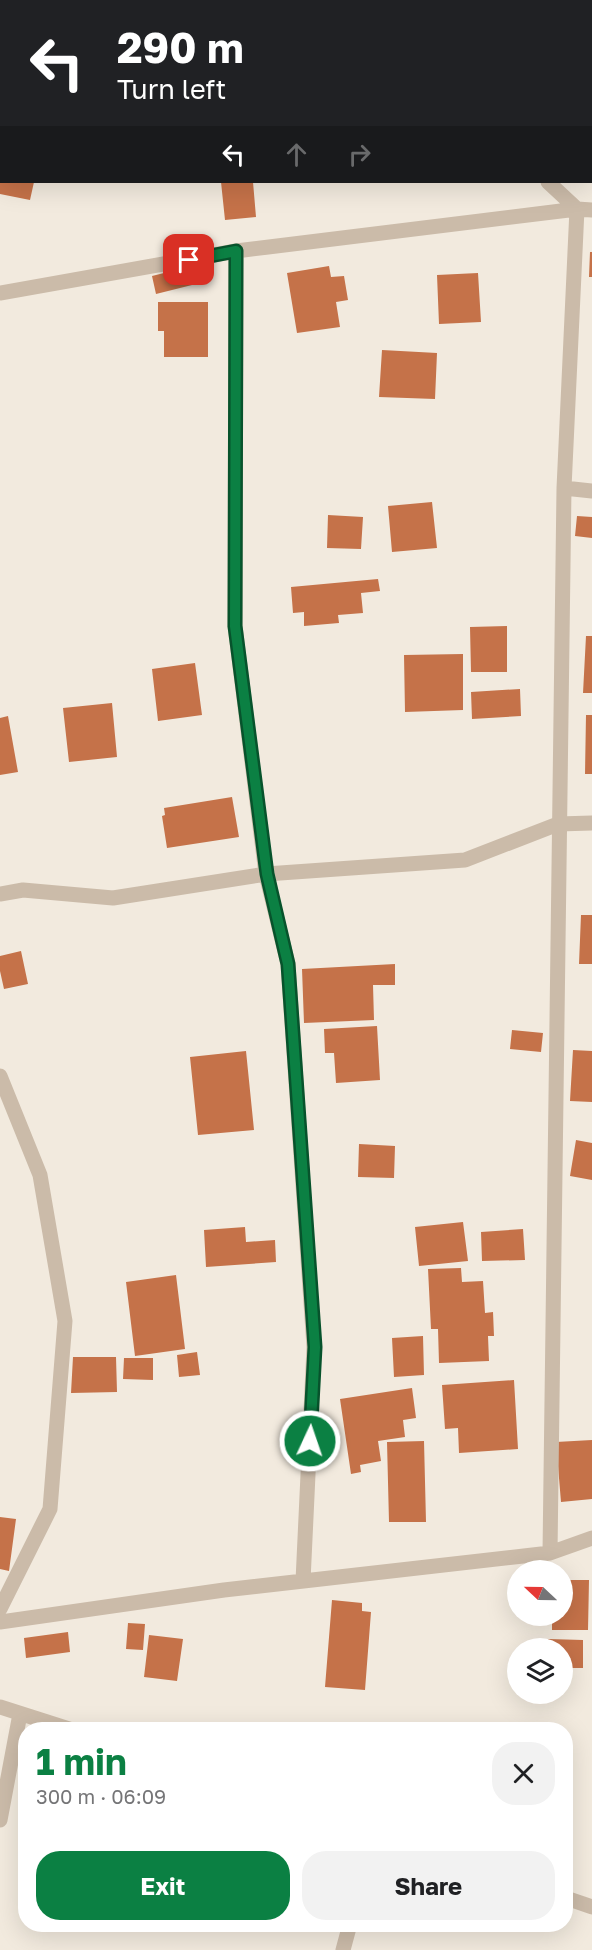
<!DOCTYPE html>
<html lang="en">
<head>
<meta charset="utf-8">
<style>
	:root { --surface:#fff; --page:#f2f2f2; --text:#202124; --muted:#757577; --accent:#0b8043 }
	body { margin:0; font-family:"Golos Text",sans-serif; background:var(--page); color:var(--text); height:100vh; display:flex; flex-direction:column; font-size:22px; white-space:nowrap }
	* { box-sizing:border-box; margin:0 }
	p { font-size:20px; color:var(--muted) }
	.icon { flex:none; width:33px; height:33px; fill:none; stroke:currentColor; stroke-width:2; stroke-linecap:round; stroke-linejoin:round }
	.map { position:relative; flex:1; overflow:hidden }
	.drawer { position:absolute; left:18px; top:1722px; width:555px; height:210px; display:flex; flex-direction:column; background:var(--surface); border-radius:24px; box-shadow:0 6px 24px #0002 }
	.drawer>* { flex:none }
	.guide { position:absolute; left:0px; top:0px; width:592px; height:183px; box-shadow:0 6px 24px #0002; background:#202124; color:#fff; overflow:hidden }
	.needle { width:39px; rotate:292deg }
	.fabs { position:absolute; left:507px; top:1560px; display:grid; gap:12px }
	.fabs a { display:grid; place-items:center; width:66px; height:66px; border-radius:50%; background:var(--surface); box-shadow:0 6px 24px #0002; font-size:30px }
	.pin { position:absolute; display:grid; place-items:center; width:51px; height:51px; color:#fff; margin:-26px; border-radius:12px; box-shadow:0 3px 9px #0006 }
	.me { position:absolute; width:66px; margin:-33px; rotate:3deg; stroke-linejoin:round; filter:drop-shadow(0 0 4px #0008) }
	.turn { display:flex; align-items:center; gap:21px; height:126px; padding:0 18px; font-size:27px }
	.turn .icon { width:78px; height:78px; stroke-width:2.5 }
	.turn b { display:block; font-size:42px; line-height:51px }
	.lanes { display:flex; align-items:center; height:57px; padding:0 18px; background:#0003; justify-content:center; gap:30px; direction:ltr }
	.lanes .off { opacity:.35 }
	.round { display:grid; place-items:center; flex:none; width:63px; height:63px; border-radius:24px; background:var(--page) }
	.headline { display:flex; align-items:center; justify-content:space-between; height:102px; padding:0 18px }
	h1 { font-size:36px; font-weight:700; line-height:45px; color:var(--accent) }
	.action { display:flex; gap:12px; margin-top:auto; padding:12px 18px }
	.action a { flex:1; height:69px; border-radius:24px; background:var(--accent); color:#fff; font-size:24px; font-weight:700; line-height:69px; text-align:center }
	.action a+a { background:var(--page); color:var(--text) }
	.map>svg:first-child { display:block }
</style>
</head>
<body>
<div class="map">
<svg width="592" height="1950" viewBox="0 0 592 1950">
	<rect width="100%" height="100%" fill="#f2eade"/>
	<!-- building -->
	<path fill="#c57249" d="M0 182H34L30 200 0 194Z
		M221 182H253L256 217 225 220Z
		M590 252H592V277H589Z
		M196 265 200 283 156 294 152 276Z
		M329 266 331 277 344 276 348 300 336 302 340 327 297 333 287 273Z
		M478 273 481 322 439 324 437 275Z
		M158 302H208V357H164V331H158Z
		M382 350 437 353 435 399 379 397Z
		M432 502 437 548 392 552 388 506Z
		M328 515 363 517 361 549 327 548Z
		M577 516 592 517V538L575 536Z
		M378 579 380 591 361 593 363 613 338 615 339 623 304 626V612L293 613 291 587Z
		M507 626V672H471L470 627Z
		M586 636H592V693H583Z
		M463 654V710L405 712 404 655Z
		M195 663 202 715 158 721 152 669Z
		M520 689 521 716 472 719 471 692Z
		M112 703 117 757 69 762 63 708Z
		M586 715H592V774H585Z
		M8 716 18 772 0 775V718Z
		M232 797 239 837 167 848 162 816 165 815 164 808Z
		M581 915H592V964H579Z
		M21 951 28 984 4 989 0 971V956Z
		M395 964V985H373L374 1020 304 1023 302 969Z
		M377 1026 380 1080 336 1083 334 1053H325L324 1029Z
		M512 1030 543 1033 541 1052 510 1049Z
		M573 1050 592 1051V1102L570 1101Z
		M246 1051 254 1130 198 1135 190 1057Z
		M576 1140 592 1143V1180L570 1176Z
		M359 1144 395 1146 394 1178 358 1177Z
		M463 1222 468 1261 419 1266 415 1227Z
		M245 1227 246 1242 275 1240 276 1262 206 1267 204 1230Z
		M523 1229 525 1260 482 1261 481 1232Z
		M461 1268 462 1282 483 1281 485 1313 493 1312 494 1336H488L489 1361 439 1363 438 1329H431L428 1269Z
		M176 1275 185 1349 135 1356 126 1282Z
		M423 1336 424 1375 394 1377 392 1338Z
		M197 1352 200 1375 179 1377 177 1355Z
		M73 1357H116L117 1392 71 1393Z
		M124 1358H153V1380L123 1379Z
		M514 1380 518 1449 459 1453 458 1428 445 1429 442 1385Z
		M412 1388 416 1418 403 1420 405 1437 378 1441 381 1461 360 1465 361 1472 351 1474 340 1399Z
		M592 1440V1499L561 1502 556 1442Z
		M424 1441 426 1522H389L387 1442Z
		M0 1517 16 1519 9 1571 0 1569Z
		M562 1580H589L588 1630H552V1616H562Z
		M332 1600 362 1603V1611L371 1612 365 1690 325 1687Z
		M128 1623 145 1624 143 1650 126 1649Z
		M68 1632 70 1652 26 1658 24 1638Z
		M149 1635 183 1639 177 1681 144 1677Z
		M548 1639 583 1640V1668H562V1648H547Z
		M257 1726 274 1728V1730H257Z"/>
	<g fill="none" stroke-linecap="round" stroke-linejoin="round">
		<!-- street -->
		<path stroke="#cbbba9" stroke-width="15" d="M142 0 145 2
			M571 2 572 0
			M548 182 577 209 564 488 550 1553
			M236 251 235 626 266 874 288 964 314 1347 303 1581
			M0 293 236 251 577 209 592 210
			M564 488 592 491
			M0 894 23 890 113 898 266 874 465 860 558 824 592 823
			M0 1076 40 1175 65 1321 50 1509 0 1609
			M0 1622 224 1590 550 1553 592 1538
			M0 1707 72 1730
			M0 1820 20 1714
			M566 1898 592 1907
			M343 1950 350 1924"/>
	</g>
	<g fill="none" stroke-linecap="round" stroke-linejoin="round">
		<defs>
			<path id="route" d="M189 260 236 251 235 626 267 874 288 964 315 1347 310 1441"/>
		</defs>
		<!-- route casing -->
		<use href="#route" stroke="#07532c" stroke-width="15"/>
		<!-- route -->
		<use href="#route" stroke="#0b8043" stroke-width="10"/>
	</g>
</svg>
<div class="fabs">
<a><svg class="needle" viewBox="-14 -14 28 28"><path d="M0-13l5 13h-10z" fill="#e53935"/><path d="M0 13l5-13h-10z" fill="#757577"/></svg></a>
<a><svg class="icon" aria-label="layers" viewBox="0 0 24 24"><path d="M12 4l9 5-9 5-9-5zM3 14l9 5 9-5"/></svg></a>
</div>
<div class="pin" style="left:189px;top:260px;background:#d93025"><svg class="icon" aria-label="arrive" viewBox="0 0 24 24"><path d="M6 21V4h12l-3 4 3 4H6"/></svg></div>
<svg class="me" style="left:310px;top:1441px" viewBox="-20 -20 40 40"><circle r="17" fill="#0b8043" stroke="#fff" stroke-width="3"/><path d="M0-11L8 9 0 5-8 9z" fill="#fff"/></svg>
<div class="guide">
<div class="turn"><svg class="icon" aria-label="left" viewBox="0 0 24 24"><path d="M17 20v-9H6M10 6l-5 5 5 5"/></svg><div><b>290 m</b>Turn left</div></div>
<div class="lanes"><svg class="icon" aria-label="left" viewBox="0 0 24 24"><path d="M17 20v-9H6M10 6l-5 5 5 5"/></svg><svg class="icon off" aria-label="ahead" viewBox="0 0 24 24"><path d="M12 20V5M6 11l6-6 6 6"/></svg><svg class="icon off" aria-label="right" viewBox="0 0 24 24"><path d="M7 20v-9h11M14 6l5 5-5 5"/></svg></div>
</div>
<section class="drawer">
<div class="headline"><div><h1>1 min</h1><p>300 m · 06:09</p></div><a class="round"><svg class="icon" aria-label="close" viewBox="0 0 24 24"><path d="M6 6l12 12M18 6L6 18"/></svg></a></div>
<div class="action"><a>Exit</a><a>Share</a></div>
</section>
</div>
</body>
</html>
